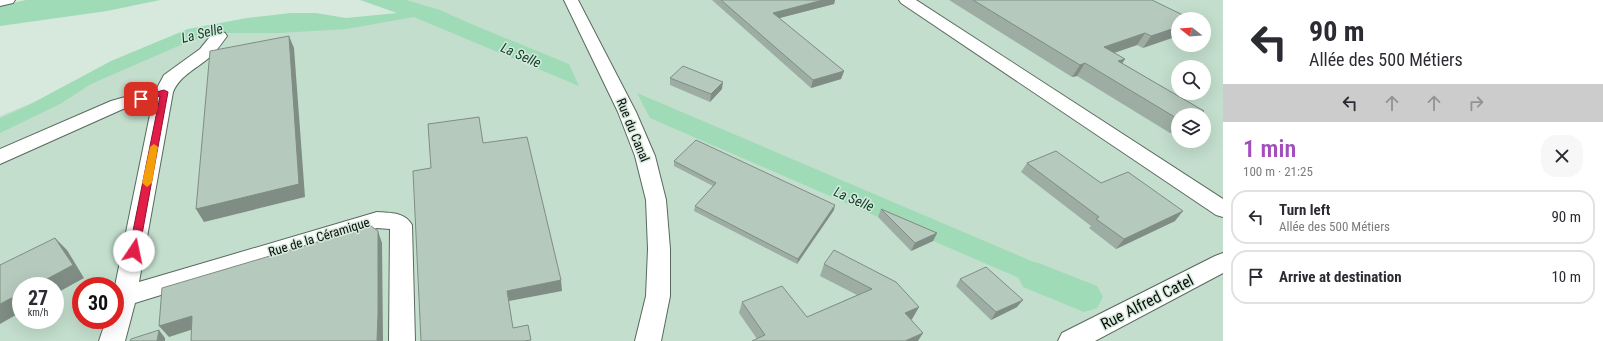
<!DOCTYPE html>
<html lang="en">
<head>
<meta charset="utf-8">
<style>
	:root { --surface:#fff; --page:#f7f7f7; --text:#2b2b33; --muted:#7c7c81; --line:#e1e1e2; --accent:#a24ebc }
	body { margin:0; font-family:"Roboto Condensed",sans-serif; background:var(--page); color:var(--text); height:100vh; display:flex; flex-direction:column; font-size:15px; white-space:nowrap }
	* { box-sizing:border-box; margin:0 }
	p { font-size:13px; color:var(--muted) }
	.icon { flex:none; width:22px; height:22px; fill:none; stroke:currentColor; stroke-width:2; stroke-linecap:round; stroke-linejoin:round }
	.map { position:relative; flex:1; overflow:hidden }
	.sheet { display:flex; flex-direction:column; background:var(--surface); width:380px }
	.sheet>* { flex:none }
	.top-card { background:#fff; color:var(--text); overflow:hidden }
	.needle { width:26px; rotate:287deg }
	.controls { position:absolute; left:1171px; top:12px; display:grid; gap:8px }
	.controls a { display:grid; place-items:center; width:40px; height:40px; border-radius:50%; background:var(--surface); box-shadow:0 4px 16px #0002; font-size:20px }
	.speed { position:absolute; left:12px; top:277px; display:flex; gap:8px; font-size:20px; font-weight:700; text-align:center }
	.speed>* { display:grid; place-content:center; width:52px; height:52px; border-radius:50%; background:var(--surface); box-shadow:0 4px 16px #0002; line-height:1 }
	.speed small { font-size:10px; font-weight:400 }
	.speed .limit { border:6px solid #d22; background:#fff; color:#111 }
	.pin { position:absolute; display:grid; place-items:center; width:34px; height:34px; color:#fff; margin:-17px; border-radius:8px; box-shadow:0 2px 6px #0006 }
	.me { position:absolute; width:44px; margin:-22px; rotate:11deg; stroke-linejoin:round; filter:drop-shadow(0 0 3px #0008) }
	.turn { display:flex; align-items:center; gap:14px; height:84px; padding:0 20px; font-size:18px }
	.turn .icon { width:52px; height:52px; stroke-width:2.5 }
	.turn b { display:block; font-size:28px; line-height:34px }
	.lanes { display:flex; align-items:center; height:38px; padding:0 20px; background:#0003; justify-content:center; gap:20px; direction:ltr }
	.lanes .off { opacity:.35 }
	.round { display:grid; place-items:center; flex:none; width:42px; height:42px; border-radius:16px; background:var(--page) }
	.headline { display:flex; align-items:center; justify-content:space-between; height:68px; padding:0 20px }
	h1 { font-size:24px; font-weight:600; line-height:30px; color:var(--accent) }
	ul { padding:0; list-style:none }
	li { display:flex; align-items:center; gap:12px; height:54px; margin:0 8px 6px; padding:0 12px; border:2px solid var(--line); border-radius:16px }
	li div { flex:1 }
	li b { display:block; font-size:15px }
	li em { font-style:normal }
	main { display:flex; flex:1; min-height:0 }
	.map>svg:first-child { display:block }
</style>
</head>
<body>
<main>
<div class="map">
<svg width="1223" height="341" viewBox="0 0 1223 341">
	<rect width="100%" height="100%" fill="#d6e9dc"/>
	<!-- built -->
	<path fill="#c3decd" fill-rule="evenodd" d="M366 0H1223V341H0V116L219 26 417 15ZM1178 19H1204V45H1178ZM1178 67H1204V93H1178ZM1178 115H1204V141H1178ZM21 286H55V320H21ZM81 286H115V320H81Z"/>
	<!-- water -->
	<path fill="#9edbb6" d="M26 0H160L107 11 0 26V6Z
		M360 0H406L440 10 471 24 569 64 579 86 414 17 346 29 279 33H214L176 47 91 84 60 104 0 133V118L27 106 111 61 188 29 247 18 291 13H316L346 18 397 13Z
		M637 93 1090 286 1065 298 650 118Z"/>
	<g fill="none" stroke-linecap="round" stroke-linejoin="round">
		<!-- river -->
		<path fill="#9edbb6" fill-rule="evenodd" d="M1036 262 1097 286 1103 297 1097 308 1084 312 1023 287 1018 277 1023 267Z"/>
		<defs>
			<path id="minor" d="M0 0H15L13 3 0 6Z
				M564 0H578L636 112 655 156 666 200 670 249V296L661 341H635L646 296 648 249 646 200 635 156 618 112Z
				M899 0H916L1223 199V217L1216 215 901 3Z
				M219 31 225 33 227 36C222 43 217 50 211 56 197 69 181 74 173 92L139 282 377 212C391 213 405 212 412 225L415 341H389L390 229 377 228 135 303 125 341H99L106 320H115V286L153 100 123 109 0 164V149L111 101 157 88 164 75 200 49 213 33Z
				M1223 253V273L1095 341H1058L1062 333 1215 256Z"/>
		</defs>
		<!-- minor casing -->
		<use href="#minor" stroke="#58695e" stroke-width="2"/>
		<!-- minor -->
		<use href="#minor" fill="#fff" fill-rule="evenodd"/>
	</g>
	<!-- wall -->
	<path fill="#9dada3" d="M712 0H835L834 4 779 18 844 71 841 79 811 88Z
		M949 0H1152L1191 19 1143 48 1137 45 1114 53 1125 59 1122 63 1204 111 1201 115H1178V130L1170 133 1077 76 1072 77Z
		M670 78 722 89 710 102 670 85Z
		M674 161 834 210 797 264 694 211 695 206 713 186 674 166Z
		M1027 163 1101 183 1175 221 1116 249 1089 228 1091 226 1021 172Z
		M881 209 937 233 933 241 911 251 878 217Z
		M824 264 919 307 912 319 911 320 757 339 739 313 742 302 807 317 857 295 820 276Z
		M960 279 1017 307 991 320 956 286Z"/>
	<!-- shaded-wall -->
	<path fill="#7f8d84" d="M823 0H835L834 4 772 20 773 13Z
		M1178 27V36L1143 48 1151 36Z
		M1145 33 1137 45 1096 59 1104 47Z
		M289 36 294 48 305 197 204 222 196 209Z
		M1125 59 1117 71 1118 61Z
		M1085 63 1077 76 1072 77 1080 65Z
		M844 71 841 79 811 88 813 80Z
		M723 82 722 89 710 102 711 94Z
		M1204 111 1201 115H1194Z
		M1178 123V130L1170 133Z
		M835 205 834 210 797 264 798 259Z
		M1183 211 1175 221 1116 249 1124 239Z
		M378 231 382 243 383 341H377Z
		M937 233 933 241 911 251 915 243Z
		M55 238 67 250 84 278 55 294V286H34Z
		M561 280 562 291 509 301 507 291Z
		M21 293V312L0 324V304Z
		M1023 300 1017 307 991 320 996 312Z
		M919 307 912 319 898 325 905 313Z
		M192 316 200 327 169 337 159 326Z
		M159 330 165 338V341H157Z
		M923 333 918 341H905Z"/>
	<!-- building -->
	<path fill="#b6c9bd" stroke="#7f8d84" d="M721 0H823L773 13 844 71 813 80Z
		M973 0H1152L1191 19H1178V27L1151 36 1145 33 1104 47 1125 59 1118 61 1204 111 1194 115H1178V119L1085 63 1080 65Z
		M289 36 299 184 196 209 210 51Z
		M683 66 723 82 711 94 670 78Z
		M479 117 483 143 527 137 561 280 507 291 513 328 528 325 531 340 524 341H421L413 171 431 168 428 124Z
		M696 140 835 205 798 259 695 206 716 183 674 161Z
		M1056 151 1101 183 1128 172 1183 211 1124 239 1096 219 1099 217 1027 163Z
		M881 209 937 233 915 243Z
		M371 226 378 231V314L377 341H191L192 316 159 326 162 288Z
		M55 238 73 265 34 286H21V293L0 304V265Z
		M834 250 896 282 919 307 905 313 923 333 905 341H752L765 335 742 302 782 286 807 317 872 289 824 264Z
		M986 267 1023 300 996 312 960 279Z
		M159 330 157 341H130L131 339Z"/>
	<!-- route -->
	<path fill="#e11d48" stroke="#92132f" d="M164 90 168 92 139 251 138 254H130L129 251 160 96 141 101 137 99 138 97Z"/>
	<!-- slow -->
	<path fill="#f59e0b" d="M154 144 158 147 152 183 147 187 142 183 150 147Z"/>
	<g text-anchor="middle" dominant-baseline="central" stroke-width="3" stroke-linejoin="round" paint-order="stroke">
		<!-- street labels -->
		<g font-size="13" fill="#0a100c" stroke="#d6e9dc">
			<text transform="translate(633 130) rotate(68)">Rue du Canal</text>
			<text transform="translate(319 237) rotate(-17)">Rue de la Céramique</text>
		</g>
		<!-- water labels -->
		<g font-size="14" font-style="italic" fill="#0d3e26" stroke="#d6e9dc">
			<text transform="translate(202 33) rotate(-14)">La Selle</text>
			<text transform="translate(521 55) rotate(24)">La Selle</text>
			<text transform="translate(854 199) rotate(23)">La Selle</text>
		</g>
		<!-- near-street labels -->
		<g font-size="16" fill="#0a100c" stroke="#d6e9dc">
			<text transform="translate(1147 302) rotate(-27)">Rue Alfred Catel</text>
		</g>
	</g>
</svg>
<div class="controls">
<a><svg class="needle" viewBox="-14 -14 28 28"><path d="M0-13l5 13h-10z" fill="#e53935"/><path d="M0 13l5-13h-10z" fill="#7c7c81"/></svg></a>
<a><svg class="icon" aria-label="search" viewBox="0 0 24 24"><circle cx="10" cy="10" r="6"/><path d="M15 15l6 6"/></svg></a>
<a><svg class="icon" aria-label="layers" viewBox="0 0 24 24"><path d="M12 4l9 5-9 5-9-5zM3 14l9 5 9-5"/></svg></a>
</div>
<div class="speed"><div>27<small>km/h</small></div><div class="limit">30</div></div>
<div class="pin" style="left:141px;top:99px;background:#d93025"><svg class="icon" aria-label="arrive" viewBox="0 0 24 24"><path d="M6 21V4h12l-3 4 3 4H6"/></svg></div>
<svg class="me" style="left:134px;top:251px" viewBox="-20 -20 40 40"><circle r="19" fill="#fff"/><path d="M0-13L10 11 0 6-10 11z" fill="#e11d48"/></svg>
</div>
<section class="sheet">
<div class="top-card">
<div class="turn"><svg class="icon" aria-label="left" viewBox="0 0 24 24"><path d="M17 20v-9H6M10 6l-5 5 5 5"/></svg><div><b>90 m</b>Allée des 500 Métiers</div></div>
<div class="lanes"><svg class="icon" aria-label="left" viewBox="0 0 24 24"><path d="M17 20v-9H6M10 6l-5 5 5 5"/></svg><svg class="icon off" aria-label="ahead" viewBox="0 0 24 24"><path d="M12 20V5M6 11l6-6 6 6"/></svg><svg class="icon off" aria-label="ahead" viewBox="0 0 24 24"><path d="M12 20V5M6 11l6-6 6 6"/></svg><svg class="icon off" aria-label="right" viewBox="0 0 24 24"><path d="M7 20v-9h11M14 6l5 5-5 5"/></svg></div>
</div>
<div class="headline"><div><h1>1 min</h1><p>100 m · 21:25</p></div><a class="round"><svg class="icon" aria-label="close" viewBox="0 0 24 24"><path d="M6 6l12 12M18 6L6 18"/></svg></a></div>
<ul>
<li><svg class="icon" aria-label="left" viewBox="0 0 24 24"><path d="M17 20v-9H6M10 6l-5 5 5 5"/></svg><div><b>Turn left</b><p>Allée des 500 Métiers</p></div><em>90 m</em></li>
<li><svg class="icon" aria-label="arrive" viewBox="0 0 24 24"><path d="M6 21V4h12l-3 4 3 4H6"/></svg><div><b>Arrive at destination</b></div><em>10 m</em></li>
</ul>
</section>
</main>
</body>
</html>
